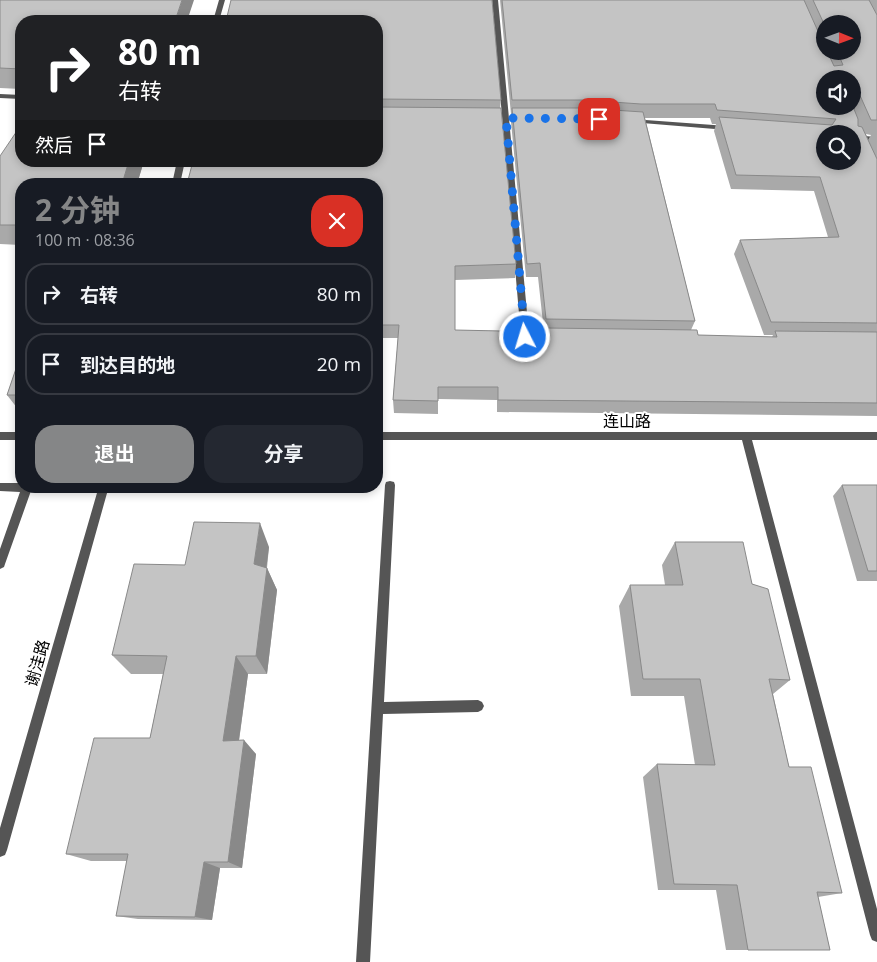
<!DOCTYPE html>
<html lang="zh">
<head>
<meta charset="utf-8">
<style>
	:root { --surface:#171b24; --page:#242831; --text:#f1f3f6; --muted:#9ea1a6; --line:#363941; --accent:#858687 }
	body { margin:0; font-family:"Open Sans","Noto Sans SC",sans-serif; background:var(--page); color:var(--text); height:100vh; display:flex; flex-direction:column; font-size:19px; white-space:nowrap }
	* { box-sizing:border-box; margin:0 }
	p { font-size:16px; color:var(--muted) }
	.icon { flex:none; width:28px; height:28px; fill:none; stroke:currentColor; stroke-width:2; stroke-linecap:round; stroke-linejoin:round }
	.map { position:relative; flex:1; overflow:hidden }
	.sheet { position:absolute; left:15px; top:178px; width:368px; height:315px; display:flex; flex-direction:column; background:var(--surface); border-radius:20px; box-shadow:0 2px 8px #0003 }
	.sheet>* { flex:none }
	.top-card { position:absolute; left:15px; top:15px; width:368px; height:152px; border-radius:20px; box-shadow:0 2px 8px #0003; background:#202124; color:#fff; overflow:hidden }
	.needle { width:32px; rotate:91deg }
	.controls { position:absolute; left:816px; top:15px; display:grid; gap:10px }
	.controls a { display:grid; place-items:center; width:45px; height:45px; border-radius:50%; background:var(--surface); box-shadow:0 2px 8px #0003; font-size:25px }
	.pin { position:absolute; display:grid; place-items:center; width:42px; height:42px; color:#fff; margin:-21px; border-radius:10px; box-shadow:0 2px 8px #0006 }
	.me { position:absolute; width:55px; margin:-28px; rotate:355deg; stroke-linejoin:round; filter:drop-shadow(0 0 4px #0008) }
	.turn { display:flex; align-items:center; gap:18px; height:105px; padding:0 20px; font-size:22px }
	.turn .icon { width:65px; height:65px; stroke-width:2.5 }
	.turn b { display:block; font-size:35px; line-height:42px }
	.then { display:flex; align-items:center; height:48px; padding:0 20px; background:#0003; gap:10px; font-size:19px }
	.round { display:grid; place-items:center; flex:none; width:52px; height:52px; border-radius:20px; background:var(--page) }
	.summary { display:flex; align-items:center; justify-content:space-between; height:85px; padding:0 20px }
	h1 { font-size:30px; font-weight:700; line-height:38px; color:var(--accent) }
	.primary-button { display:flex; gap:10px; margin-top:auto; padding:10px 20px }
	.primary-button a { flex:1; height:58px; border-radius:20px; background:var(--accent); color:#fff; font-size:20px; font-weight:700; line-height:58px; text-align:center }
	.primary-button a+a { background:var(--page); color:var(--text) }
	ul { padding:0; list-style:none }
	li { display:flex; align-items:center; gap:15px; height:62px; margin:0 10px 8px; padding:0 10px; border:2px solid var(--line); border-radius:20px }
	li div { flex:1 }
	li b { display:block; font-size:19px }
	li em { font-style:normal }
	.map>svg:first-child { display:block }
</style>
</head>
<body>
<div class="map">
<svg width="877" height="962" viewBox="0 0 877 962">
	<rect width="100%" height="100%" fill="#fff"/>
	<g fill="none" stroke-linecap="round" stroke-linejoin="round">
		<!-- service -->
		<path fill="#555" fill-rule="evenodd" d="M390 481 394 482 395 485 384 702 478 700 482 702 484 706 482 710 478 712 383 714 370 962H356L385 485 386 482Z
			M0 483H21V486H32V488L5 564 4 567 0 569V549L20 492 0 491Z"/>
		<!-- minor -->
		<path fill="#555" fill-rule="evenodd" d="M219 0H225L219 21H213Z
			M492 0H498L529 334 537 335 538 337C535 342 524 342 521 337Z
			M0 94 21 95V99L0 98Z
			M632 119 727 126 731 128 727 130 630 122 628 121Z
			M852 135 877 137V141L852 139Z
			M177 161H185L180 184H172Z
			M0 432H21V440H0Z
			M376 432H877V440H752L877 909V942L872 940 870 935 742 440H376Z
			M99 486H109L7 850 5 855 0 857V828Z"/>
	</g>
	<!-- wall -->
	<path fill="#a9a9a9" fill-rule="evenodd" d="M0 0 21 21V89L0 88Z
		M500 0H877V416L497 412V400L438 399V414L394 413 393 400 398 338H376V21L501 100 500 108 516 264 515 278 455 280V330L544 332 538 277H526L511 122 512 114H511ZM825 24 852 51H825ZM825 79H852V106ZM645 118H710L712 124H716L714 131 731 189 814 191 828 237 740 240 734 254 764 335H773L772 337 698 335 691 330 695 321ZM866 134 871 135 868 140Z
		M0 156 21 161H144L137 184H21V245L0 244Z
		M21 277V291L18 286Z
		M21 354V413L7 395Z
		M842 485H877V581H857L833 496Z
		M675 542 752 584 790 680 773 694 789 767 842 893 818 897 830 950H726L716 890H658L643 777 657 764 695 765 684 696H631L619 606 630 585H665L662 565Z
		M269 547 267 568 277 590 267 674H248L239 741 256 754 242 868H220L212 920 138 919 116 916 127 861H91L66 854 150 738 163 674H131L112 655 185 565Z"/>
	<!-- shaded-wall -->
	<path fill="#898989" d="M182 0H194L187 21H175Z
		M129 161H144L137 184H122Z
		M260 523 269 547 264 586 254 564Z
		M267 568 277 590 267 674 256 656Z
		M236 656 248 674 237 754 223 741Z
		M244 740 256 754 242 868 228 862Z
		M204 862 220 868 212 920 195 917Z"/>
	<!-- building -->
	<path fill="#c4c4c4" stroke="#898989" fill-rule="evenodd" d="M0 0H182L175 21H21V69L0 68Z
		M231 0H492L501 100 376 99V21H226Z
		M502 0H804L825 47V51H827L834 66 843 65 837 51H852V24H825V26L813 0H869L877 15V120H871L858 91H852V79H825V106H852V104L858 119V126L862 127 877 159V323L771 322 740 240 839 237 820 177 736 175 719 117 832 125 836 119 717 110 715 104H641L583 100H512ZM825 134H852V161H825Z
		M376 107 501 108 516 264 455 266V330L547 332V328L697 330 698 335 777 337 775 331 877 332V403L498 400V387H438V401L393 400 399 325H376V184H187L193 161H376Z
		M512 108H582L643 112 695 321 546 319 540 263 527 264Z
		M21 125V161H129L122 184H21V225H0V156Z
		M21 277V286H18Z
		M21 354V395H7Z
		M842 485H877V571H868Z
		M194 522 260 523 254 564 267 568 256 656H236L223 741 244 740 228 862H204L195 917 116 916 128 854H66L94 738H150L167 656 112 655 134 564 185 565Z
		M675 542H743L752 584 768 589 790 680 769 679 789 767H811L842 893 817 892 830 950H748L737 885 674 884 657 764 715 765 700 679H643L630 585H683Z"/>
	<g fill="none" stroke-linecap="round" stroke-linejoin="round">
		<!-- route -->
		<path stroke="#1a73e8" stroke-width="9" stroke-dasharray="0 16.2" d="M525 337 506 118 599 119"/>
	</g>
	<g text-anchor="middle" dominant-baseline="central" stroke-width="4" stroke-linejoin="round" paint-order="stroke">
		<!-- street labels -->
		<g font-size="16" fill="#000" stroke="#fff">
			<text x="627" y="421">连山路</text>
			<text transform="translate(37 663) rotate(-74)">谢洼路</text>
		</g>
	</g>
</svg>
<div class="controls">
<a><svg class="needle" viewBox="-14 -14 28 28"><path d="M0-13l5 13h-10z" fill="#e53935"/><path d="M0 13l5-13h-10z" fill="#9ea1a6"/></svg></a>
<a><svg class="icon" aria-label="sound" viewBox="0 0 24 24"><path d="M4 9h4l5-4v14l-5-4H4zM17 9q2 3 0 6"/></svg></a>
<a><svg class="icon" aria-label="search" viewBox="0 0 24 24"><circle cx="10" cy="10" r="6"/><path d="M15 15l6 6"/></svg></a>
</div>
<div class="pin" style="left:599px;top:119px;background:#d93025"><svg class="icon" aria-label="arrive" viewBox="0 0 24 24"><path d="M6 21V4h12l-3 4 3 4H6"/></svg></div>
<svg class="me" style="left:525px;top:337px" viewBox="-20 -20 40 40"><circle r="17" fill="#1a73e8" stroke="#fff" stroke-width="3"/><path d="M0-11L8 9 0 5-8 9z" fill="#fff"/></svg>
<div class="top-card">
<div class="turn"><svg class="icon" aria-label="right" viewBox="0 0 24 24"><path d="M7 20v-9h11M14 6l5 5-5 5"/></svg><div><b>80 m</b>右转</div></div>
<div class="then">然后<svg class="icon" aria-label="arrive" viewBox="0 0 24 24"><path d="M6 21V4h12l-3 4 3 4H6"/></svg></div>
</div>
<section class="sheet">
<div class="summary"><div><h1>2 分钟</h1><p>100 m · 08:36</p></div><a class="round" style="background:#d93025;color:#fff"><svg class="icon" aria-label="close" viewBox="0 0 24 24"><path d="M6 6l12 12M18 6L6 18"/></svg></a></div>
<ul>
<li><svg class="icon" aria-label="right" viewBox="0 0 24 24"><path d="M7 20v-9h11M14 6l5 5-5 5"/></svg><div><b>右转</b></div><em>80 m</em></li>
<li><svg class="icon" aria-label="arrive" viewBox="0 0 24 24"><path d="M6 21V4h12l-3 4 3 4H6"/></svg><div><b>到达目的地</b></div><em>20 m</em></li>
</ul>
<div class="primary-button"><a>退出</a><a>分享</a></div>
</section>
</div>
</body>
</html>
